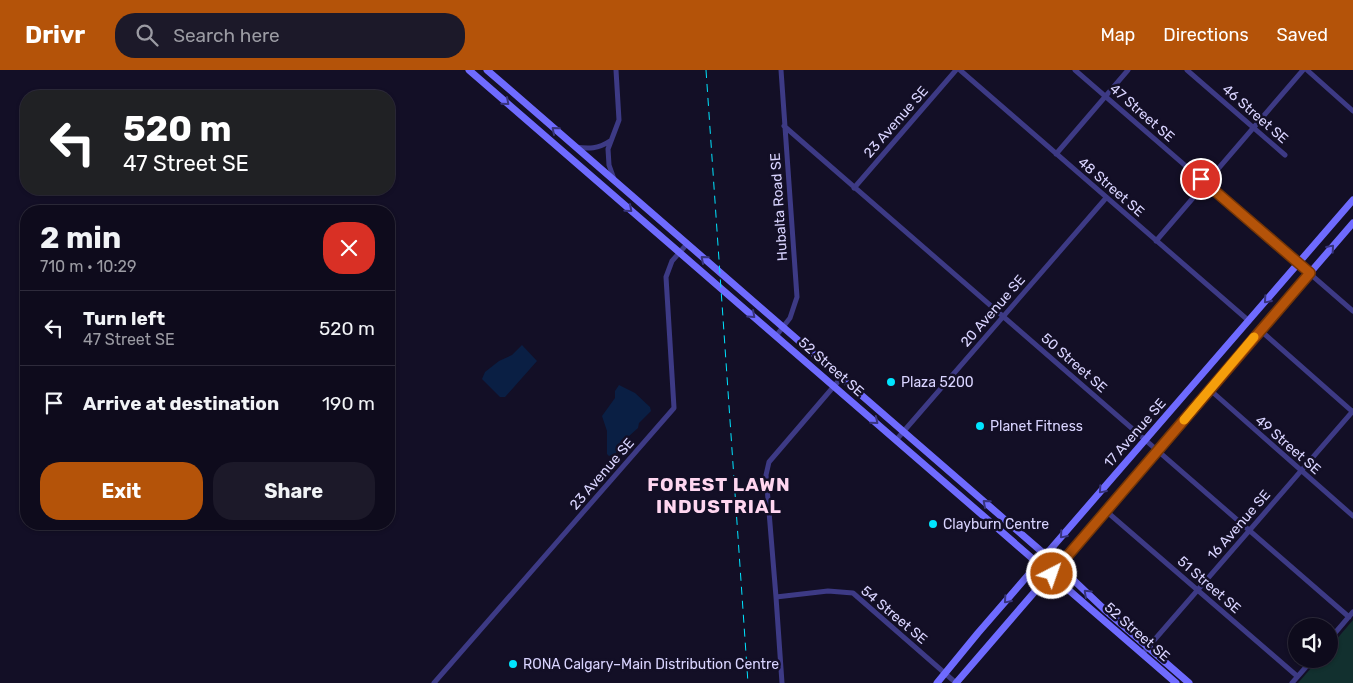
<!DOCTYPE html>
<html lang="en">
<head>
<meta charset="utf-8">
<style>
	:root { --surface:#0e0b1c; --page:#1c1929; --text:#f1f3f6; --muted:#9b9ba3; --line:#2e2b3b; --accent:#b45309 }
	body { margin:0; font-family:Rubik,sans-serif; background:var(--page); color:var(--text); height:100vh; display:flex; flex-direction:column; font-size:19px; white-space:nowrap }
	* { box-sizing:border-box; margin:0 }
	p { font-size:16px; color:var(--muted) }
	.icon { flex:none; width:28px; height:28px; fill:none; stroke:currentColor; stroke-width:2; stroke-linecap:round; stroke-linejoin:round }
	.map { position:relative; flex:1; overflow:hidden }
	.drawer { position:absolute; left:20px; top:135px; width:375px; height:325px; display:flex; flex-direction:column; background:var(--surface); border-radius:20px; box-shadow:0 1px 4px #0004,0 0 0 1px var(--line) }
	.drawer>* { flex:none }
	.guide { position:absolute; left:20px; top:20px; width:375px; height:105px; border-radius:20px; box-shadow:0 1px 4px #0004,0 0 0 1px var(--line); background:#202124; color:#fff; overflow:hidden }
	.controls { position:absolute; left:1288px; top:548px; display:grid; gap:10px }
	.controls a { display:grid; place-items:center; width:50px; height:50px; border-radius:50%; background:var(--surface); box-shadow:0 1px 4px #0004,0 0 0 1px var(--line); font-size:25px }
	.pin { position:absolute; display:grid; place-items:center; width:42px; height:42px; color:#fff; margin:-21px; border:2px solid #fff; border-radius:50%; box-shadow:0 1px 5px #0007 }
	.me { position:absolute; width:55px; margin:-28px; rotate:41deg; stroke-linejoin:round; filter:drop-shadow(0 0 4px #0008) }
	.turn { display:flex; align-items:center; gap:18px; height:105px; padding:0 20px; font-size:22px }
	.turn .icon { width:65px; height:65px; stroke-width:2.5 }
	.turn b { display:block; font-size:35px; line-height:42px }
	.round { display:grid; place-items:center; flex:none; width:52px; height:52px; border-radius:20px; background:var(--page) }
	.overview { display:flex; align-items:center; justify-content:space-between; height:85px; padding:0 20px }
	h1 { font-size:30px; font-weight:700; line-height:38px }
	.primary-button { display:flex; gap:10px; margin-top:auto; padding:10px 20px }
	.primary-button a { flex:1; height:58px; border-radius:20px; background:var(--accent); color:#fff; font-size:20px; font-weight:700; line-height:58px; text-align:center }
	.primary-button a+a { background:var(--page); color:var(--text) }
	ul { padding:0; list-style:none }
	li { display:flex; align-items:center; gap:15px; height:75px; padding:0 20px; border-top:1px solid var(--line) }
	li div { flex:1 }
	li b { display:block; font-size:19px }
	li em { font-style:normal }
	header { display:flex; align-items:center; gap:30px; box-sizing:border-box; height:70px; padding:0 25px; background:var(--accent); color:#fff }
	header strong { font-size:24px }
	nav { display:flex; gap:28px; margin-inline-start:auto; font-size:18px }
	.search { width:350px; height:45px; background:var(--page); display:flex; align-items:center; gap:12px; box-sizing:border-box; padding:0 18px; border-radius:20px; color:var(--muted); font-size:19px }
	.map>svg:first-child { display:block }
</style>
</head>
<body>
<header>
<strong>Drivr</strong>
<div class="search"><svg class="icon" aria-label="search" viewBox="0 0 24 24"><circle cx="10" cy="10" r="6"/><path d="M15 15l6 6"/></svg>Search here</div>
<nav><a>Map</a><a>Directions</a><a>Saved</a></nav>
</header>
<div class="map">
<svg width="1353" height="613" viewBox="0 0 1353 613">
	<rect width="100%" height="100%" fill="#130f26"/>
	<!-- green -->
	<path fill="#12302f" d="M1353 550V613H1298L1319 589H1329V578Z"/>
	<!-- water -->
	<path fill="#0a1f44" d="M522 275 537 291 505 327H500L482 309 485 302 499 291 512 285Z
		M619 315 635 323 650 337 651 341 639 353 638 358 619 375 616 383 609 386 607 384V361L602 346 615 328V321Z"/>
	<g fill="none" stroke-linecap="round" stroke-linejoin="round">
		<!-- street -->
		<path stroke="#3d3a85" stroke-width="5" d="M960 0 1249 251
			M1075 0 1353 241
			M1187 0 1285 85
			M1307 0 1353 41
			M784 56 1349 547
			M575 77C589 79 598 79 610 71
			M1056 84 1128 0
			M614 109 609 95 608 79 619 50 616 0
			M854 118 956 0
			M1156 171 1303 0
			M1260 260 1353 342
			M776 266 790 248 797 227 781 0
			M1209 319 1353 446
			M897 369 1106 128
			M1106 441 1297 606
			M776 527 828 521 853 523 956 613
			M1329 570 1353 542
			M1143 583 1353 341
			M434 613 674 338 666 207 672 191 687 174
			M782 613 776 527 766 405 769 392 841 308
			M1292 613 1313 589"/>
		<!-- secondary -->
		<path stroke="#6f6bff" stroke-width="7" d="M469 0 1176 613
			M487 0 1064 501 1104 539 1189 613
			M937 613 978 563 1353 130
			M956 613 1353 153"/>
		<!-- rail -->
		<path stroke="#00e5ff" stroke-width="1" stroke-dasharray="8 6" stroke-linecap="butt" d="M706 0 748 613"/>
	</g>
	<!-- one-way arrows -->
	<defs><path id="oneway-chevron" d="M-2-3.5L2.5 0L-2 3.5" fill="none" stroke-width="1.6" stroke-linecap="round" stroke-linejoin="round" transform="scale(1.25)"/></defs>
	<g stroke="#38347d">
		<use href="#oneway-chevron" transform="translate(506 32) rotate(41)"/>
		<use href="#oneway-chevron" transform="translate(555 60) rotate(-139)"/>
		<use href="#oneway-chevron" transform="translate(629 139) rotate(41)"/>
		<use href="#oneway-chevron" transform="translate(1331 178) rotate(-49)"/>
		<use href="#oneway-chevron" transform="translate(704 189) rotate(-139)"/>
		<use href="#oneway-chevron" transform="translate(1267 230) rotate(131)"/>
		<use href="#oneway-chevron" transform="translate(752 245) rotate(42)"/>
		<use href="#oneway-chevron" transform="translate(875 351) rotate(39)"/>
		<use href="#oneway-chevron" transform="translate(1102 420) rotate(131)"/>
		<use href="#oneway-chevron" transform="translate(986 433) rotate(-139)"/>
		<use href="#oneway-chevron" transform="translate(1063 465) rotate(131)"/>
		<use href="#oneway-chevron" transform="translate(1087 523) rotate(-137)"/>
		<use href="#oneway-chevron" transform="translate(1007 530) rotate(131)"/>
	</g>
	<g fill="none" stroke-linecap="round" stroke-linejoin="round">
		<defs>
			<path id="route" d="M1052 504 1310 203 1201 109"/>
		</defs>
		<!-- route casing -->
		<use href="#route" stroke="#753606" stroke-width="12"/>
		<!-- route -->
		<use href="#route" stroke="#b45309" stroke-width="9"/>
		<!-- slow -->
		<path stroke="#f59e0b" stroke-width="9" d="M1184 350 1254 267"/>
	</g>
	<!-- markers -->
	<g fill="#00e5ff" stroke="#130f26" stroke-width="2">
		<circle cx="891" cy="312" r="5"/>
		<circle cx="980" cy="356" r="5"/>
		<circle cx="933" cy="454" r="5"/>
		<circle cx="513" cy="594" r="5"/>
	</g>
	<g text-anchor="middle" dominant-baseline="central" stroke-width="5" stroke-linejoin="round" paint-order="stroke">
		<!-- street labels -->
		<g font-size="14" fill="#d9d4ff" stroke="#130f26">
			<text transform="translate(1142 43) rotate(41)">47 Street SE</text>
			<text transform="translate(1255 44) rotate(41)">46 Street SE</text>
			<text transform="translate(896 52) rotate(-49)">23 Avenue SE</text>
			<text transform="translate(1111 117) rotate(41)">48 Street SE</text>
			<text transform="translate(779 137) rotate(-94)">Hubalta Road SE</text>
			<text transform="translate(993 241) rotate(-49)">20 Avenue SE</text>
			<text transform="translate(1074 293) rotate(41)">50 Street SE</text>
			<text transform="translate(831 297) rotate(41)">52 Street SE</text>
			<text transform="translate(1135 363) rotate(-49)">17 Avenue SE</text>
			<text transform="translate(1288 375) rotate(41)">49 Street SE</text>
			<text transform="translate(602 404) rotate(-49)">23 Avenue SE</text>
			<text transform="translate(1239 455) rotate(-49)">16 Avenue SE</text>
			<text transform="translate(1209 515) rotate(41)">51 Street SE</text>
			<text transform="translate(894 545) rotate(40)">54 Street SE</text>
			<text transform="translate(1137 562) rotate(41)">52 Street SE</text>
		</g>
		<!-- poi labels -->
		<g font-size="14" fill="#d9d4ff" stroke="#130f26" text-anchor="start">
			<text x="901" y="312">Plaza 5200</text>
			<text x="990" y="356">Planet Fitness</text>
			<text x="943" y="454">Clayburn Centre</text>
			<text x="523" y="594">RONA Calgary–Main Distribution Centre</text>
		</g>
		<!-- district labels -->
		<g font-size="19" font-weight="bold" letter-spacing="1" fill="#ffd6f0" stroke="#130f26">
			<text x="719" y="414">FOREST LAWN<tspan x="719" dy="22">INDUSTRIAL</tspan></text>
		</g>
	</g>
</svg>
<div class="controls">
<a><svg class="icon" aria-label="sound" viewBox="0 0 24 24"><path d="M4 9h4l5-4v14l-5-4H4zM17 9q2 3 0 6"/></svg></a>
</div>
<div class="pin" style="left:1201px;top:109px;background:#d93025"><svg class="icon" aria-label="arrive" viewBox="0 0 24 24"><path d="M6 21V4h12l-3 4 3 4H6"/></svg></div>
<svg class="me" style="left:1052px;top:504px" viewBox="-20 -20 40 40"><circle r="17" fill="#b45309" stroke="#fff" stroke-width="3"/><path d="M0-11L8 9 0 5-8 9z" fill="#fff"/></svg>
<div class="guide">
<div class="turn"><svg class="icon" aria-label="left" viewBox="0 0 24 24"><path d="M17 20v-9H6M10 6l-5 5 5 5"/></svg><div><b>520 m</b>47 Street SE</div></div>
</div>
<section class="drawer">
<div class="overview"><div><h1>2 min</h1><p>710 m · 10:29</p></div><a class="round" style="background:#d93025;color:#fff"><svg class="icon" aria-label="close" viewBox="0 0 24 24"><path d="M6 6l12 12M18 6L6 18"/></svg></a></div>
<ul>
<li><svg class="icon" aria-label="left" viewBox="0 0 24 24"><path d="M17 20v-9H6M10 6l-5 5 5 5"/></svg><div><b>Turn left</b><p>47 Street SE</p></div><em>520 m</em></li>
<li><svg class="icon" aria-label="arrive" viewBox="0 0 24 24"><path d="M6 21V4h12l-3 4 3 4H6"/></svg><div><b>Arrive at destination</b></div><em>190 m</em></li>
</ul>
<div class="primary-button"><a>Exit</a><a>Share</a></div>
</section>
</div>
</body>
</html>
